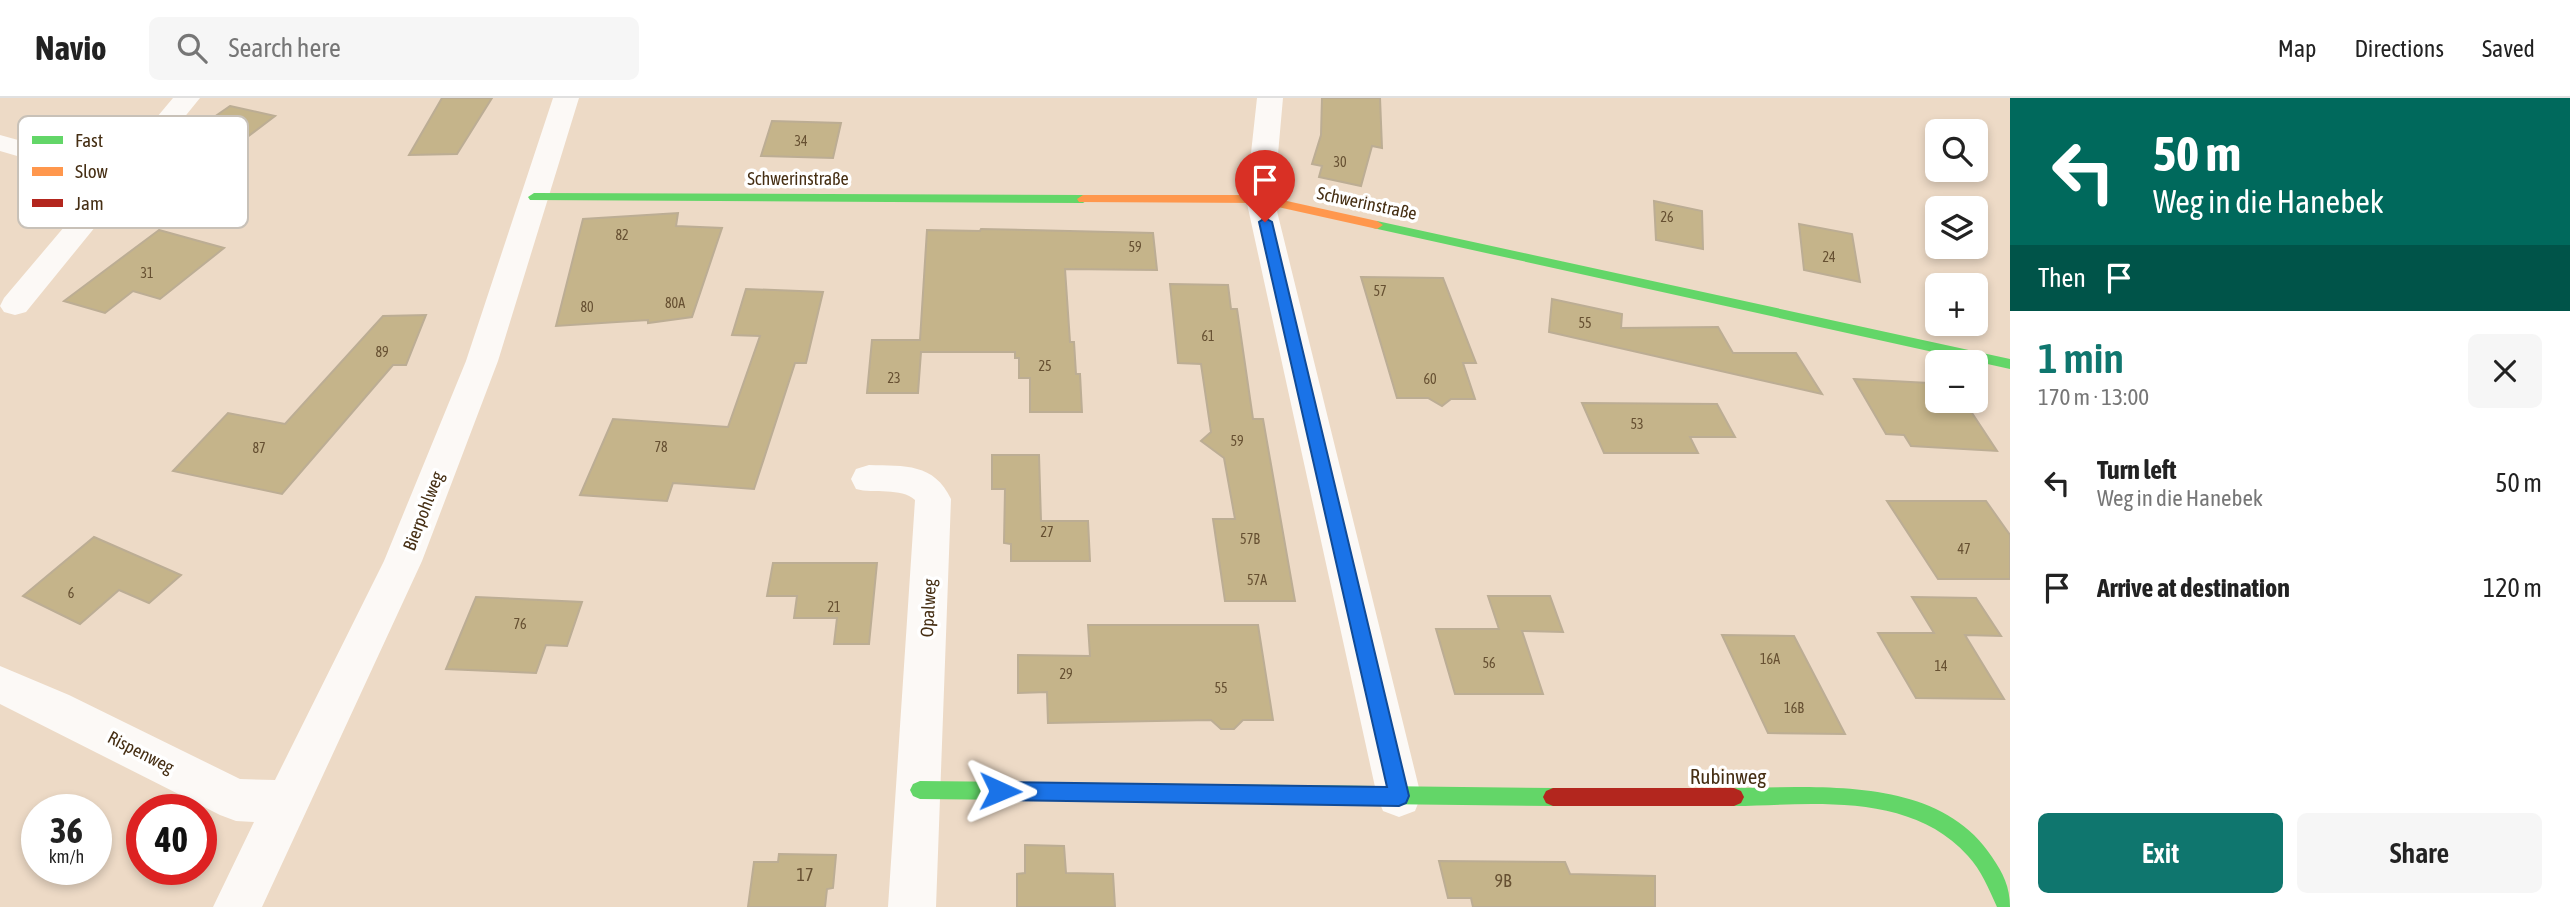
<!DOCTYPE html>
<html lang="en">
<head>
<meta charset="utf-8">
<style>
	:root { --surface:#fff; --page:#f6f6f6; --text:#222; --muted:#767676; --line:#e0e0e0; --accent:#0f766e }
	body { margin:0; font-family:"Asap Condensed",sans-serif; background:var(--page); color:var(--text); height:100vh; display:flex; flex-direction:column; font-size:26px; white-space:nowrap }
	* { box-sizing:border-box; margin:0 }
	p { font-size:23px; color:var(--muted) }
	.icon { flex:none; width:38px; height:38px; fill:none; stroke:currentColor; stroke-width:2; stroke-linecap:round; stroke-linejoin:round }
	.map { position:relative; flex:1; overflow:hidden }
	.sheet { display:flex; flex-direction:column; background:var(--surface); width:560px }
	.sheet>* { flex:none }
	.guide { background:#00695c; color:#fff; overflow:hidden }
	.buttons { position:absolute; left:1925px; top:21px; display:grid; gap:14px }
	.buttons a { display:grid; place-items:center; width:63px; height:63px; border-radius:10px; background:var(--surface); box-shadow:0 4px 10px #0003; font-size:35px }
	.speed { position:absolute; left:21px; top:696px; display:flex; gap:14px; font-size:35px; font-weight:700; text-align:center }
	.speed>* { display:grid; place-content:center; width:91px; height:91px; border-radius:50%; background:var(--surface); box-shadow:0 4px 10px #0003; line-height:1 }
	.speed small { font-size:18px; font-weight:400 }
	.speed .limit { border:10px solid #d22; background:#fff; color:#111 }
	.pin { position:absolute; display:grid; place-items:center; width:60px; height:60px; color:#fff; margin:-72px -30px; border-radius:50% 50% 50% 0; rotate:-45deg; box-shadow:0 0 7px #0007 }
	.pin .icon { rotate:45deg }
	.me { position:absolute; width:77px; margin:-38px; rotate:91deg; stroke-linejoin:round; filter:drop-shadow(0 0 5px #0008) }
	.turn { display:flex; align-items:center; gap:24px; height:147px; padding:0 28px; font-size:32px }
	.turn .icon { width:91px; height:91px; stroke-width:2.5 }
	.turn b { display:block; font-size:49px; line-height:60px }
	.then { display:flex; align-items:center; height:66px; padding:0 28px; background:#0003; gap:14px; font-size:26px }
	.round { display:grid; place-items:center; flex:none; width:74px; height:74px; border-radius:10px; background:var(--page) }
	.overview { display:flex; align-items:center; justify-content:space-between; height:119px; padding:0 28px }
	h1 { font-size:42px; font-weight:600; line-height:52px; color:var(--accent) }
	.primary-button { display:flex; gap:14px; margin-top:auto; padding:14px 28px }
	.primary-button a { flex:1; height:80px; border-radius:10px; background:var(--accent); color:#fff; font-size:28px; font-weight:600; line-height:80px; text-align:center }
	.primary-button a+a { background:var(--page); color:var(--text) }
	ul { padding:0; list-style:none }
	li { display:flex; align-items:center; gap:21px; height:105px; padding:0 28px }
	li div { flex:1 }
	li b { display:block; font-size:26px }
	li em { font-style:normal }
	header { display:flex; align-items:center; gap:42px; box-sizing:border-box; height:98px; padding:0 35px; background:var(--surface); border-bottom:2px solid var(--line) }
	header strong { font-size:33px }
	nav { display:flex; gap:38px; margin-inline-start:auto; font-size:24px }
	.search { width:490px; height:63px; background:var(--page); display:flex; align-items:center; gap:18px; box-sizing:border-box; padding:0 24px; border-radius:10px; color:var(--muted); font-size:26px }
	main { display:flex; flex:1; min-height:0 }
	.map>svg:first-child { display:block }
</style>
</head>
<body>
<header>
<strong>Navio</strong>
<div class="search"><svg class="icon" aria-label="search" viewBox="0 0 24 24"><circle cx="10" cy="10" r="6"/><path d="M15 15l6 6"/></svg>Search here</div>
<nav><a>Map</a><a>Directions</a><a>Saved</a></nav>
</header>
<main>
<div class="map">
<svg width="2010" height="809" viewBox="0 0 2010 809">
	<rect width="100%" height="100%" fill="#eddac6"/>
	<!-- building -->
	<path fill="#c5b48a" stroke="#bcad94" stroke-width="2" d="M442 0H492L457 56 409 57Z
		M1322 0H1380L1382 50 1372 48 1361 88 1319 79 1322 68 1312 66 1321 37Z
		M230 8 275 18 238 46 191 35Z
		M772 23 841 25 833 60 761 58Z
		M1654 103 1702 113 1703 151 1656 142Z
		M678 115 676 128 722 130 692 219 648 225V222L556 228 583 121Z
		M1799 126 1852 136 1860 184 1804 172Z
		M981 131 1153 135 1157 172 1065 171 1070 244H1074L1076 276H1080L1082 314H1030V280H1019V260H1015V254H921L918 295H867L872 242H920L927 132 980 133Z
		M159 132 224 150 160 201 133 193 105 215 64 203Z
		M1361 179 1443 180 1476 265H1463L1475 301H1451L1442 308 1428 300H1397Z
		M1170 186 1228 187 1231 211H1237L1253 321H1263L1295 503H1225L1213 421H1235L1224 360 1201 343 1211 334 1201 266 1178 265Z
		M746 191 823 194 806 265H795L754 391 673 385 667 403 580 397 613 321 728 329 760 238 732 237Z
		M1552 201 1622 216 1621 230 1718 229 1733 255H1796L1822 296 1549 234Z
		M426 217 406 267H393L282 396 173 373 228 315 285 326 383 218Z
		M1854 281 1929 285 1937 297V303H1941L1946 311 1970 312 1997 353 1911 348 1904 337 1886 336Z
		M1582 305 1717 306 1735 339H1690L1698 355H1604Z
		M992 357H1039L1041 423H1088L1090 463H1011V446L1004 445 1005 391H992Z
		M1887 403H1986L2010 437V481H1938Z
		M94 439 181 477 149 505 119 492 80 526 23 498Z
		M773 465H877L869 546H834L837 520H794L797 498H767Z
		M1488 498H1550L1563 534 1522 533 1543 596H1455L1436 531H1499Z
		M476 499 582 504 567 548 546 547 536 575 446 571Z
		M1912 499 1976 500 2001 538 1965 537 2004 601 1916 600 1878 535H1934Z
		M1088 527H1258L1273 622H1243L1234 631H1221L1211 622 1048 625 1047 594 1018 595V557L1090 558Z
		M1722 537 1794 538 1845 636 1768 635Z
		M1025 747 1064 748 1066 775 1113 776 1115 809H1017V776L1025 775Z
		M779 756 836 757 833 790 827 791 825 809H748L754 764H778Z
		M1439 763 1565 764 1570 776 1655 778V809H1473L1471 800H1448Z"/>
	<g fill="none" stroke-linecap="round" stroke-linejoin="round">
		<!-- street -->
		<path fill="#fcf9f6" fill-rule="evenodd" d="M173 0H200L26 214 15 217 4 214 0 208 4 200 103 83 0 53V37L115 69Z
			M553 0H579L498 263 422 463 262 809H213L254 724 236 723 220 717 0 606V568L69 597 240 681 275 682 384 463 466 263Z
			M1257 0H1283L1274 101 1421 698 1415 713 1399 719 1383 713 1377 698 1246 101Z
			M869 367C905 368 934 365 951 401L936 809H888L915 402C901 389 874 396 856 391L851 381 856 371Z"/>
		<!-- fast -->
		<path fill="#63d668" fill-rule="evenodd" d="M534 95 1083 97 1089 101 1083 105 530 102 528 99Z
			M1377 123 2010 261V271L1373 130V124Z
			M920 683 1553 690 1560 693 1563 699 1560 705 1553 708 920 701 913 698 910 692 913 686Z
			M1796 689C1866 689 1950 694 1992 759 2003 775 2010 789 2010 809H1997C1989 791 1981 772 1968 758 1910 693 1811 707 1734 708L1727 705 1724 699 1727 693 1734 690Z"/>
		<!-- slow -->
		<path fill="#ff974d" fill-rule="evenodd" d="M1083 97H1260L1377 123 1383 127 1377 131 1260 105 1079 104 1077 101Z"/>
		<!-- jam -->
		<path fill="#b3261e" fill-rule="evenodd" d="M1553 690H1734L1741 693 1744 699 1741 705 1734 708H1553L1546 705 1543 699 1546 693Z"/>
	</g>
	<!-- route -->
	<path fill="#1a73e8" stroke="#114b97" stroke-width="2" d="M1265 120 1272 124 1409 698 1406 705 1399 708 1000 702 993 699 990 693 993 686 1000 684 1387 689 1259 124Z"/>
	<g text-anchor="middle" dominant-baseline="central" stroke-width="7" stroke-linejoin="round" paint-order="stroke">
		<!-- number labels -->
		<g font-size="14" fill="#665032">
			<text x="801" y="43">34</text>
			<text x="1340" y="64">30</text>
			<text x="1667" y="119">26</text>
			<text x="622" y="137">82</text>
			<text x="1135" y="149">59</text>
			<text x="1829" y="159">24</text>
			<text x="147" y="175">31</text>
			<text x="1380" y="193">57</text>
			<text x="675" y="205">80A</text>
			<text x="587" y="209">80</text>
			<text x="1585" y="225">55</text>
			<text x="1208" y="238">61</text>
			<text x="382" y="254">89</text>
			<text x="1045" y="268">25</text>
			<text x="894" y="280">23</text>
			<text x="1430" y="281">60</text>
			<text x="1637" y="326">53</text>
			<text x="1237" y="343">59</text>
			<text x="661" y="349">78</text>
			<text x="259" y="350">87</text>
			<text x="1047" y="434">27</text>
			<text x="1250" y="441">57B</text>
			<text x="1964" y="451">47</text>
			<text x="1257" y="482">57A</text>
			<text x="71" y="495">6</text>
			<text x="834" y="509">21</text>
			<text x="520" y="526">76</text>
			<text x="1770" y="561">16A</text>
			<text x="1489" y="565">56</text>
			<text x="1941" y="568">14</text>
			<text x="1066" y="576">29</text>
			<text x="1221" y="590">55</text>
			<text x="1794" y="610">16B</text>
		</g>
		<!-- street labels -->
		<g font-size="18" fill="#462f14" stroke="#fff">
			<text x="798" y="80">Schwerinstraße</text>
			<text transform="translate(1367 105) rotate(12)">Schwerinstraße</text>
			<text transform="translate(423 413) rotate(-69)">Bierpohlweg</text>
			<text transform="translate(928 510) rotate(-87)">Opalweg</text>
			<text transform="translate(141 654) rotate(27)">Rispenweg</text>
		</g>
		<!-- near-number labels -->
		<g font-size="18" fill="#665032">
			<text x="805" y="776">17</text>
			<text x="1503" y="782">9B</text>
		</g>
		<!-- near-street labels -->
		<g font-size="21" fill="#462f14" stroke="#fff">
			<text x="1728" y="678">Rubinweg</text>
		</g>
	</g>
	<!-- legend -->
	<rect x="18" y="18" width="230" height="112" rx="10" fill="#fff" stroke="#c8c1b8" stroke-width="2"/>
	<rect x="32" y="38" width="31" height="8" fill="#63d668"/>
	<rect x="32" y="69" width="31" height="9" fill="#ff974d"/>
	<rect x="32" y="101" width="31" height="8" fill="#b3261e"/>
	<g font-size="19" fill="#462f14">
		<text x="75" y="49">Fast</text>
		<text x="75" y="80">Slow</text>
		<text x="75" y="112">Jam</text>
	</g>
</svg>
<div class="buttons">
<a><svg class="icon" aria-label="search" viewBox="0 0 24 24"><circle cx="10" cy="10" r="6"/><path d="M15 15l6 6"/></svg></a>
<a><svg class="icon" aria-label="layers" viewBox="0 0 24 24"><path d="M12 4l9 5-9 5-9-5zM3 14l9 5 9-5"/></svg></a>
<a>+</a>
<a>−</a>
</div>
<div class="speed"><div>36<small>km/h</small></div><div class="limit">40</div></div>
<div class="pin" style="left:1265px;top:124px;background:#d93025"><svg class="icon" aria-label="arrive" viewBox="0 0 24 24"><path d="M6 21V4h12l-3 4 3 4H6"/></svg></div>
<svg class="me" style="left:1000px;top:693px" viewBox="-20 -20 40 40"><path d="M0-17L14 15 0 8-14 15z" fill="#1a73e8" stroke="#fff" stroke-width="4"/></svg>
</div>
<section class="sheet">
<div class="guide">
<div class="turn"><svg class="icon" aria-label="left" viewBox="0 0 24 24"><path d="M17 20v-9H6M10 6l-5 5 5 5"/></svg><div><b>50 m</b>Weg in die Hanebek</div></div>
<div class="then">Then<svg class="icon" aria-label="arrive" viewBox="0 0 24 24"><path d="M6 21V4h12l-3 4 3 4H6"/></svg></div>
</div>
<div class="overview"><div><h1>1 min</h1><p>170 m · 13:00</p></div><a class="round"><svg class="icon" aria-label="close" viewBox="0 0 24 24"><path d="M6 6l12 12M18 6L6 18"/></svg></a></div>
<ul>
<li><svg class="icon" aria-label="left" viewBox="0 0 24 24"><path d="M17 20v-9H6M10 6l-5 5 5 5"/></svg><div><b>Turn left</b><p>Weg in die Hanebek</p></div><em>50 m</em></li>
<li><svg class="icon" aria-label="arrive" viewBox="0 0 24 24"><path d="M6 21V4h12l-3 4 3 4H6"/></svg><div><b>Arrive at destination</b></div><em>120 m</em></li>
</ul>
<div class="primary-button"><a>Exit</a><a>Share</a></div>
</section>
</main>
</body>
</html>
